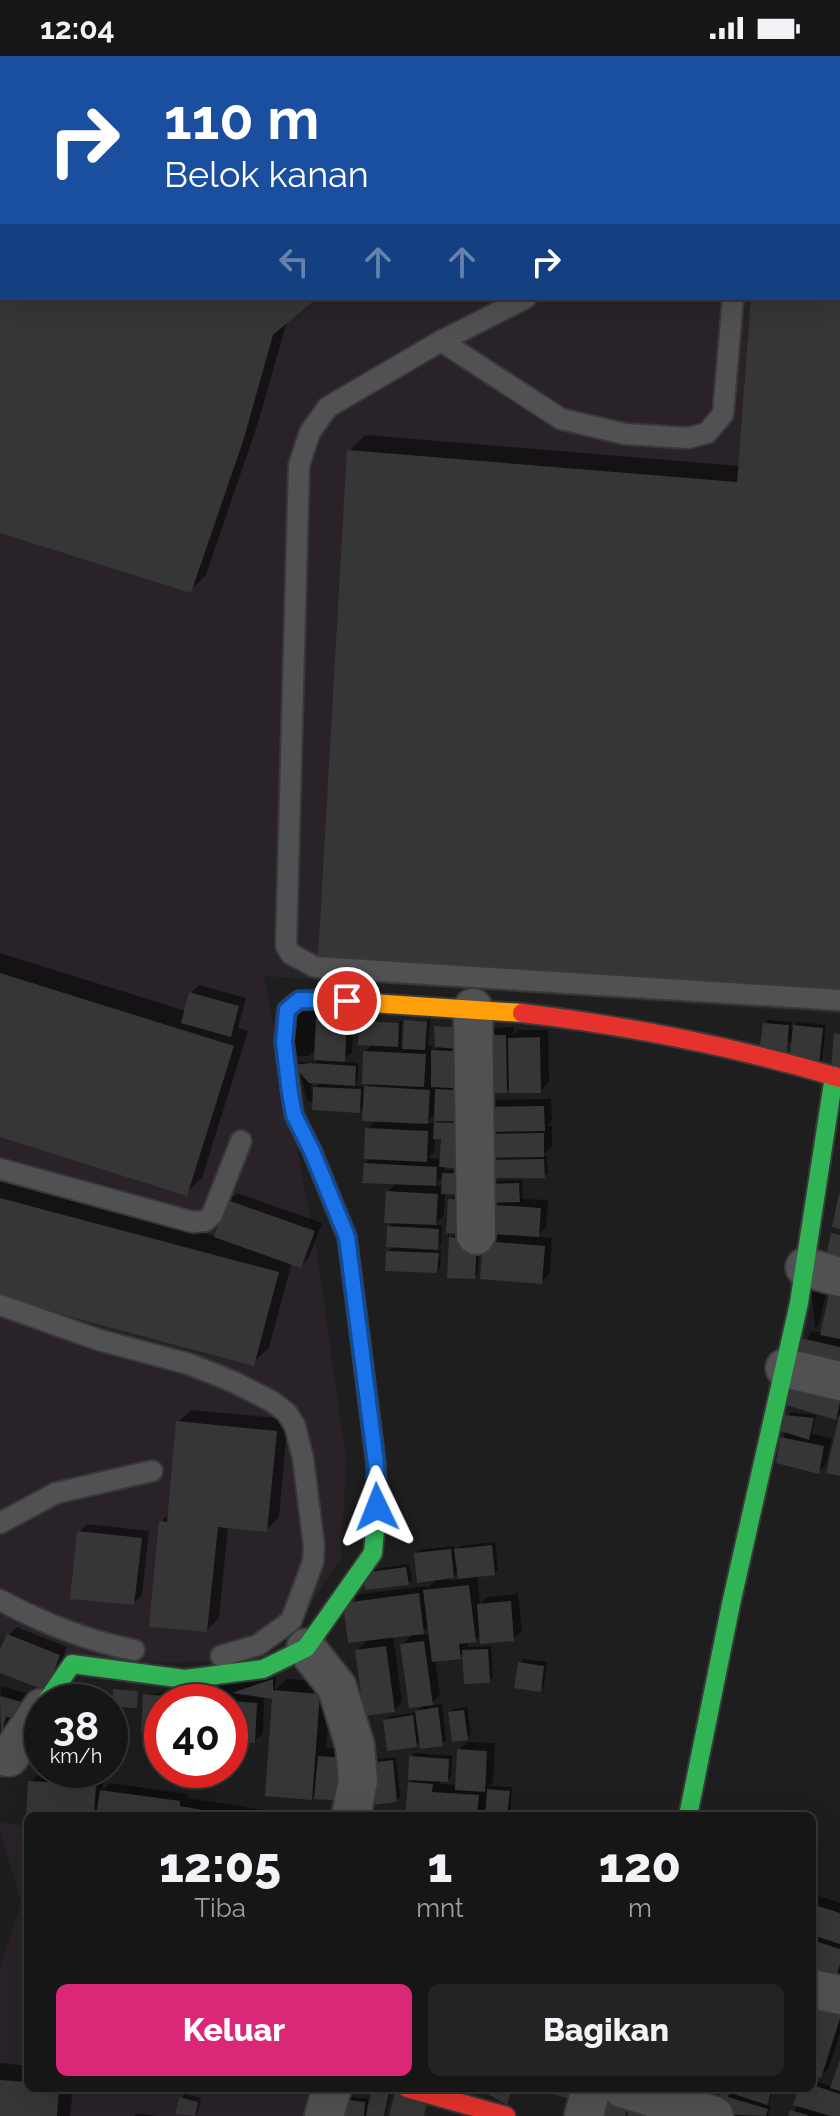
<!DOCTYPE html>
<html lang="id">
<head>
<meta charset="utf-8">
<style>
	:root { --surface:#171617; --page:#242324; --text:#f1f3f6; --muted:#9e9fa1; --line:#363536; --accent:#db2777 }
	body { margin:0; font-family:Raleway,sans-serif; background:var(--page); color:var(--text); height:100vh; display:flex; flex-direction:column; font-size:30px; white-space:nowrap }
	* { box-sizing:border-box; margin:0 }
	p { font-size:26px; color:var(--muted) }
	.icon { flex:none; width:44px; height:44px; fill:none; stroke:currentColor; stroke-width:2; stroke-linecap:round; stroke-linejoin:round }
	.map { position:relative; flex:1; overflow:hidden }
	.side { position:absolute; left:24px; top:1756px; width:792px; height:280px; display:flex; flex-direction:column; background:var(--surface); border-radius:12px; box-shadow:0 8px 32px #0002,0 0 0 2px var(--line) }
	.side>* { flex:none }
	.banner { position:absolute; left:0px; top:0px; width:840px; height:244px; box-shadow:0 8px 32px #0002,0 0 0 2px var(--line); background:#1a4fa0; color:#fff; overflow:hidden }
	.speed { position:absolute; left:24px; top:1628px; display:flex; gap:16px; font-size:40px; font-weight:700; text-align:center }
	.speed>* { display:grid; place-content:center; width:104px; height:104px; border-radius:50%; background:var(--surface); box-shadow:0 8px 32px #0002,0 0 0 2px var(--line); line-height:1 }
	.speed small { font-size:20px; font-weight:400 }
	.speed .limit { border:12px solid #d22; background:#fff; color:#111 }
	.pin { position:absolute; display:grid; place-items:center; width:68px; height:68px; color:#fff; margin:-34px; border:4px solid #fff; border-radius:50%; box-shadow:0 2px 8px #0007 }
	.me { position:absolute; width:88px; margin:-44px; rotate:358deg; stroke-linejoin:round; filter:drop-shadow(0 0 6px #0008) }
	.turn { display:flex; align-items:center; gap:28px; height:168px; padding:0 32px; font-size:36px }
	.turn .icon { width:104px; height:104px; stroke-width:2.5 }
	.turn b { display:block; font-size:56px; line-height:68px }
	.lanes { display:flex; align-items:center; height:76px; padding:0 32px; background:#0003; justify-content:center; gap:40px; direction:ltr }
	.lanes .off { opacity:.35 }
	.eta { display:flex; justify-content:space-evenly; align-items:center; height:136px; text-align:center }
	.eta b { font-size:48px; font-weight:800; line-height:56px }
	.action { display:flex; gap:16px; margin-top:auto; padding:16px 32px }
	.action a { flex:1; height:92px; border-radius:12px; background:var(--accent); color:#fff; font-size:32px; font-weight:800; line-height:92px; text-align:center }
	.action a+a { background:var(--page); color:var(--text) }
	.status { display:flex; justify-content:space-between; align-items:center; height:56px; padding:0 40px; background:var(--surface); direction:ltr }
	.status svg { height:22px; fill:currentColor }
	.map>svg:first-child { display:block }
</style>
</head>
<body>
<div class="status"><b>12:04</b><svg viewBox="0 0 49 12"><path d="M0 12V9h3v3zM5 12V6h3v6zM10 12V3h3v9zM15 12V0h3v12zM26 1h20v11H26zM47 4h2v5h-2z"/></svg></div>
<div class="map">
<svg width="840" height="2060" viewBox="0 0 840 2060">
	<rect width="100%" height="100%" fill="#1f1e1f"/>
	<!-- built -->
	<path fill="#292329" d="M0 0H799L2 2V242H838V54H840V958L264 920 317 1198 346 1402 341 1501 302 1562 215 1605 66 1609 0 1580Z
		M0 1766 28 1771V2032H334L327 2060H0V1913L21 1847 0 1774Z"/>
	<!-- shadow -->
	<path fill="#0007" fill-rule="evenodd" d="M0 0H670L2 2V242H314L287 265 259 364 206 519 190 535 0 475Z
		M838 88H840V934L349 395 365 379 740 410 753 242H838Z
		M0 897 186 955 191 937 199 929 246 942 238 972 248 975 202 1122 186 1137 0 1079Z
		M292 955H354L352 996 341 1006 358 1007V1024L352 1030H364V1034L371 1026 365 995 402 964 401 986 398 988 405 989 430 962 428 990H433V995L437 991 479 989 444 1117 447 1114 476 1115 493 1125 522 1124 523 1143 548 1144 546 1171 536 1181 552 1182 550 1217 541 1226 485 1186 480 1180 478 1217 474 1221 451 1182 457 1176 450 1144 457 1137 445 1136 444 1159 433 1169 442 1170 441 1188 435 1194H441L440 1212 437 1215 388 1196 394 1190 389 1171 395 1165 388 1136 397 1126 365 1108 372 1101 367 1073 377 1063 365 1048 359 1055 307 1045 298 1006H316L317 993 309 1000H290ZM312 1025 321 1026 311 1035ZM436 1057 440 1063 435 1067H426ZM435 1081H443L442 1103 428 1102 434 1096ZM443 1120V1130L434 1129Z
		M768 964 792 966 791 973 798 966 826 969 822 1004 818 1008 765 968Z
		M514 971V979L518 974H548L549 1026 540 1035 511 1030 506 1035 486 980 494 972Z
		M551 1043 552 1064 547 1070H552V1090L542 1100H547L548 1116 544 1120H485L486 1052 494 1044Z
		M0 1122 216 1180 229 1145 237 1137 322 1167 309 1201 301 1210 292 1206 269 1292 253 1307 0 1240Z
		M840 1226V1319L795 1308 811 1275 822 1277Z
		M828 1230 819 1268 815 1272 811 1231Z
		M792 1333 840 1342V1357L836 1362Z
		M191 1354 288 1363 279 1461 266 1474 228 1470 219 1562 207 1574 161 1466 170 1457 178 1366Z
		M790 1356 816 1359 812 1378 832 1382 826 1408 818 1416 778 1406Z
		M87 1468 149 1475 142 1539 134 1547 79 1476Z
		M495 1486 498 1513 494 1517 477 1519 480 1548 487 1541 518 1538 522 1575 513 1583 481 1578 475 1584 467 1585 468 1591 491 1590 493 1621 489 1625 464 1597 460 1601 435 1603 440 1639 428 1650 442 1648 446 1684 442 1688 421 1684 416 1689 385 1664 389 1661 417 1656 424 1648 402 1589 414 1577 393 1580 402 1646 394 1654 357 1595 369 1583 354 1539 427 1530V1533L438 1522 416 1498 419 1494 454 1490 455 1495 460 1490ZM459 1515 460 1523 449 1525ZM429 1570 430 1578 420 1579Z
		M409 1508 412 1523 408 1527 369 1514Z
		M17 1571 67 1591 55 1625 0 1614V1598L9 1579Z
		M524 1603 547 1606 544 1630 540 1634 520 1607Z
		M276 1621 275 1634 287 1623 331 1626 326 1692 356 1695 311 1742 274 1641 264 1640 263 1677 255 1685 230 1683V1646H162V1677L145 1639Z
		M1 1630 40 1641 11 1660 7 1679 0 1685Z
		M467 1651 471 1678 467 1682 450 1656 454 1653Z
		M468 1686 495 1687 493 1726 489 1730 512 1731 510 1760H487V1752L479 1760H428L409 1727 415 1722 411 1701 415 1697 452 1700 451 1721 447 1724H440V1728L457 1729 459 1694Z
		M396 1701 400 1741 396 1744 373 1704Z
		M39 1718 103 1721V1734L110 1727 188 1738 187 1742 278 1756 277 1760H28L30 1726Z
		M812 1838 840 1847V1918L834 1924 812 1917Z
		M840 1942V1976L829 2012 820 2020 812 2017Z
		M0 2007 28 2010V2032H73L70 2060H0Z
		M840 2008V2060H790L799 2048 801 2032H812V2024L833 2031Z
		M374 2032H392L385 2060H340L345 2040 368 2043 367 2053 369 2054Z
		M710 2032H732L731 2037 738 2040 741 2032H773L770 2043 765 2048 771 2050 768 2060H727L723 2036Z
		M185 2038 201 2042 198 2056 194 2060 178 2056 181 2042Z
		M137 2057 158 2060H134Z"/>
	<!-- building -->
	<path fill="#363636" d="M0 242H317L273 279 244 382 191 537 0 477Z
		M751 242H840V936L318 902 347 394 737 426Z
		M0 917 234 990 187 1140 0 1081Z
		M189 936 239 950 231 981 181 967Z
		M316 961 347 963 345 1006 314 1004Z
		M404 964 427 966 425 994 402 993Z
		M359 965 399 967 398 991 358 989Z
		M763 967 789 969 786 1001 759 998Z
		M793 969 823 972 819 1010 789 1007Z
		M434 970 470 972 469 994 435 991Z
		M834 977 840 978V1015L831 1014Z
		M484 979H506L507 1037H485Z
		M540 981 541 1037H509L508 982Z
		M431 994 472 996 470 1033 431 1031Z
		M363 995 426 998 424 1031 362 1028Z
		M310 1007 356 1010 355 1030 309 1027 293 1009Z
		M364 1030 430 1034 428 1068 362 1065Z
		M313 1031 361 1033 360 1057 312 1054Z
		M435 1033 472 1035 470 1066 434 1065Z
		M544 1050 545 1075 484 1076V1051Z
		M434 1066 472 1068 469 1113 439 1111 441 1083H433Z
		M365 1072 428 1075 427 1106 364 1103Z
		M544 1077V1101L483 1102V1078Z
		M544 1103 545 1122H483L482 1104Z
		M364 1107 437 1111 436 1130 362 1127Z
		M442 1117 473 1118 472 1139 441 1138Z
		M519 1127 520 1146 488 1147 487 1128Z
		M386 1135 438 1138 436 1169 384 1167Z
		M839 1138H840V1173L832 1171Z
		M0 1142 279 1216 254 1310 0 1242Z
		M448 1143 475 1144 473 1179 446 1177Z
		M227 1144 315 1175 301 1212 214 1181Z
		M479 1148 541 1152 539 1181 477 1177Z
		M387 1170 439 1173 438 1194 386 1191Z
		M831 1177 840 1179V1218L823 1214Z
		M449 1181 477 1183 475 1223 447 1222Z
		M483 1185 545 1190 542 1228 480 1223Z
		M386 1195 439 1197 437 1217 385 1215Z
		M830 1234 840 1236V1283L820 1279Z
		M800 1282 840 1291V1321L793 1309Z
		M790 1332 840 1346 836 1364 786 1349Z
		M785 1359 814 1362 809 1384 781 1375Z
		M839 1360H840V1420L826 1417Z
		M176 1365 277 1375 267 1476 218 1471 207 1576 149 1571 159 1465 167 1466Z
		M780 1381 824 1390 819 1418 776 1407Z
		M77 1475 142 1482 134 1549 70 1543Z
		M492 1489 495 1519 458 1523 454 1493Z
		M451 1493 454 1522 417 1527 414 1497Z
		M406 1511 409 1529 365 1534 363 1517Z
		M469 1529 476 1586 459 1588 461 1603 432 1606 423 1534Z
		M419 1537 424 1578 348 1587 343 1547Z
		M511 1545 514 1585 480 1588 477 1548Z
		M7 1578 60 1599 47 1635 0 1617V1593Z
		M424 1585 433 1649 409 1652 400 1588Z
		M386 1590 395 1656 364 1660 355 1594Z
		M488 1593 490 1627 464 1628 462 1594Z
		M518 1606 544 1610 541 1636 514 1632Z
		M273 1623V1634L320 1638 312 1744 265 1740 272 1643 232 1637Z
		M113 1633 138 1635 137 1652 112 1651Z
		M143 1638 216 1644V1646H162V1679L141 1677Z
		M0 1640 33 1649 29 1664 6 1661 1 1680Z
		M230 1645 257 1647 255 1687 230 1685Z
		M438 1651 443 1690 420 1693 415 1655Z
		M464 1654 468 1684 452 1686 448 1656Z
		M413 1659 417 1691 387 1695 383 1664Z
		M457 1693 487 1695 485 1736 455 1734Z
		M318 1700 349 1702 345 1745 314 1743Z
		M409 1700 449 1703 448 1726 408 1724Z
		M393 1704 397 1746 372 1749 368 1707Z
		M28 1725 96 1729 94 1760H26Z
		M408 1726 433 1728 432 1736 479 1739 477 1760H405Z
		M487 1733 510 1735 507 1760H485Z
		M100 1734 180 1745V1750L236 1760H96Z
		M812 1848 840 1857V1888L812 1879Z
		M812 1884 840 1893V1908L835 1926 812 1919Z
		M812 1944 840 1953V1963L821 2022 812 2019Z
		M840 2004V2035L830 2032Z
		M0 2024 28 2026V2032H59L57 2060H0Z
		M812 2029 840 2038V2060H830L793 2049 799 2032H812Z
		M372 2032H390L384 2060H366Z
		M396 2032 429 2039 424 2060H389Z
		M477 2032H512L507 2049Z
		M531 2032H589L585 2047Z
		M706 2032H731L728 2041 768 2053 766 2060 714 2058 721 2037Z
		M739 2032H772L767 2049 737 2039Z
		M597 2033 630 2043 625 2060H588Z
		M179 2041 198 2046 195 2060 175 2058Z
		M340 2043 365 2046 364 2060H338Z
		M632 2044 652 2060H627Z
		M790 2054 808 2059 807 2060H788Z"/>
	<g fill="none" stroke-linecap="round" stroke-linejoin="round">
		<defs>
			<path id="lane" d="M758 2V0
				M838 96H840
				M526 242 441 285 328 351 310 376 299 409 286 890 291 898 315 911 840 944
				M441 285 561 363 625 378 688 382 707 377 723 358 733 242
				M0 1113 193 1166 205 1165 212 1159 241 1085
				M0 1249 99 1284 189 1308 236 1327 273 1346 287 1357 295 1370 303 1402 314 1490 313 1506 291 1565 258 1589 221 1600
				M0 1467 56 1437 152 1415
				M0 1544C41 1566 88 1585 134 1594"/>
			<path id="street" d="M473 952 476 1179
				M805 1211 840 1221
				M785 1312 840 1325
				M306 1592 337 1631 355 1690 358 1725 351 1760
				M0 1700 9 1701 42 1652
				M812 1933 840 1939
				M622 2032 714 2060
				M324 2060 332 2032
				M584 2060 591 2032"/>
			<path id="fast" d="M46 1646 72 1608 185 1623 263 1613 306 1592 373 1497 377 1451 376 1408 356 1250
				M688 1760 731 1548 799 1247 834 1020"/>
			<path id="slow" d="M356 1250 347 1181 312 1095 294 1059 284 986 287 954 299 944H326L522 957"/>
			<path id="jam" d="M522 957C631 970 736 991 840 1022
				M407 2032 506 2060"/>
		</defs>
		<!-- lane casing -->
		<use href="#lane" stroke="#393939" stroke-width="24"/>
		<!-- street casing -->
		<use href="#street" stroke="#393939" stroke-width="42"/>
		<!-- fast casing -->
		<use href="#fast" stroke="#393939" stroke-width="22"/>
		<!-- slow casing -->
		<use href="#slow" stroke="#393939" stroke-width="22"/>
		<!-- jam casing -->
		<use href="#jam" stroke="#393939" stroke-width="22"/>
		<!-- lane -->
		<use href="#lane" stroke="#515052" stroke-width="20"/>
		<!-- street -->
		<use href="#street" stroke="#515052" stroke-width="38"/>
		<!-- fast -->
		<use href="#fast" stroke="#30b455" stroke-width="18"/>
		<!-- slow -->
		<use href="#slow" stroke="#ff9f0a" stroke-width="18"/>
		<!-- jam -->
		<use href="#jam" stroke="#e5322d" stroke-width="18"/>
	</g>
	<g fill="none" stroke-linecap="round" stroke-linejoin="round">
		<defs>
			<path id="route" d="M347 945 299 944 287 954 284 986 290 1037 294 1059 312 1095 347 1181 376 1408 377 1451"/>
		</defs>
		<!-- route casing -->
		<use href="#route" stroke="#114b97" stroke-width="20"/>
		<!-- route -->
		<use href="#route" stroke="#1a73e8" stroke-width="14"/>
	</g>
</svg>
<div class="speed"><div>38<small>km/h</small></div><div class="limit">40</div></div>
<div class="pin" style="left:347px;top:945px;background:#d93025"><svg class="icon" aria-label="arrive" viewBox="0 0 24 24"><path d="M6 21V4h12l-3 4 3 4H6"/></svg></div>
<svg class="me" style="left:377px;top:1451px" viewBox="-20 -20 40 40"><path d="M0-17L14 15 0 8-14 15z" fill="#1a73e8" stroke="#fff" stroke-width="4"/></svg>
<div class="banner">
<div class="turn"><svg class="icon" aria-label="right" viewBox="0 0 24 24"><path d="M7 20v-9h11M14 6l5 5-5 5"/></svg><div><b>110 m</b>Belok kanan</div></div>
<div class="lanes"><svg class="icon off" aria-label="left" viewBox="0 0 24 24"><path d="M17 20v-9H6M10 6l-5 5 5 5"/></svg><svg class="icon off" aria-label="ahead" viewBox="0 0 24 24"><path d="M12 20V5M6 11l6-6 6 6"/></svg><svg class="icon off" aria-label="ahead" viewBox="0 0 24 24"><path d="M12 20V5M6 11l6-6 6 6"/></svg><svg class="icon" aria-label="right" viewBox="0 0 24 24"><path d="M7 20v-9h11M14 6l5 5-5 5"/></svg></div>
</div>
<section class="side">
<div class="eta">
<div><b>12:05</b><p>Tiba</p></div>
<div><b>1</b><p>mnt</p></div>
<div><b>120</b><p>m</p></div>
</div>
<div class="action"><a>Keluar</a><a>Bagikan</a></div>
</section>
</div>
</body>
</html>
